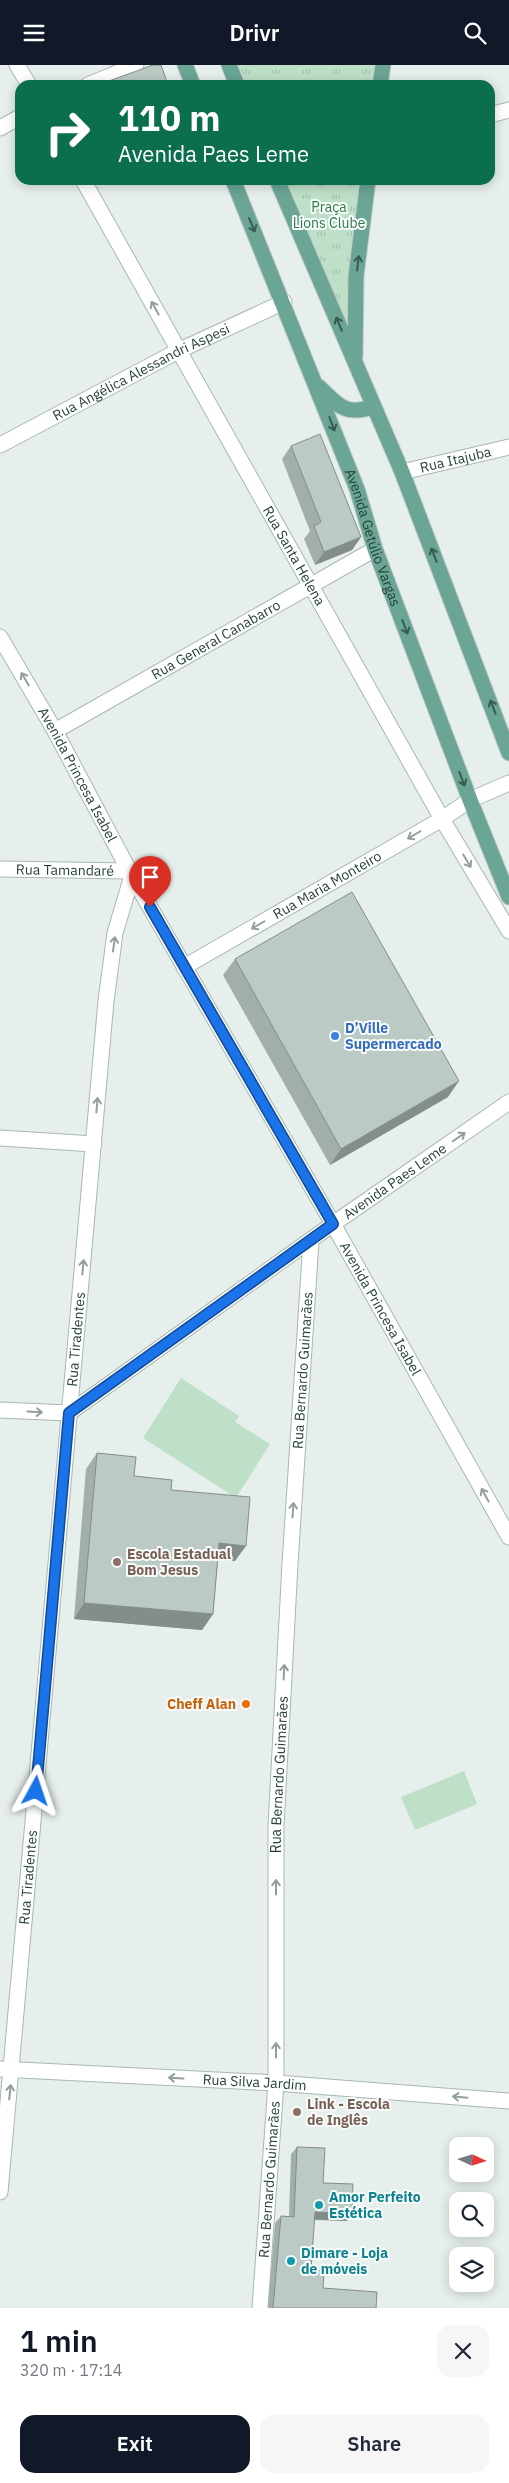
<!DOCTYPE html>
<html lang="en">
<head>
<meta charset="utf-8">
<style>
	:root { --surface:#fff; --page:#f6f6f7; --text:#1f2937; --muted:#747a83; --accent:#111827 }
	body { margin:0; font-family:"IBM Plex Sans",sans-serif; background:var(--page); color:var(--text); height:100vh; display:flex; flex-direction:column; font-size:19px; white-space:nowrap }
	* { box-sizing:border-box; margin:0 }
	p { font-size:16px; color:var(--muted) }
	.icon { flex:none; width:28px; height:28px; fill:none; stroke:currentColor; stroke-width:2; stroke-linecap:round; stroke-linejoin:round }
	.map { position:relative; height:2243px; overflow:hidden }
	.panel { display:flex; flex-direction:column; background:var(--surface); flex:1 }
	.panel>* { flex:none }
	.top-card { position:absolute; left:15px; top:15px; width:480px; height:105px; border-radius:15px; box-shadow:0 2px 12px #0003; background:#0b6e4f; color:#fff; overflow:hidden }
	.needle { width:32px; rotate:94deg }
	.buttons { position:absolute; left:449px; top:2072px; display:grid; gap:10px }
	.buttons a { display:grid; place-items:center; width:45px; height:45px; border-radius:10px; background:var(--surface); box-shadow:0 2px 12px #0003; font-size:25px }
	.pin { position:absolute; display:grid; place-items:center; width:42px; height:42px; color:#fff; margin:-51px -21px; border-radius:50% 50% 50% 0; rotate:-45deg; box-shadow:0 0 5px #0007 }
	.pin .icon { rotate:45deg }
	.me { position:absolute; width:55px; margin:-28px; rotate:5deg; stroke-linejoin:round; filter:drop-shadow(0 0 4px #0008) }
	.turn { display:flex; align-items:center; gap:18px; height:105px; padding:0 20px; font-size:22px }
	.turn .icon { width:65px; height:65px; stroke-width:2.5 }
	.turn b { display:block; font-size:35px; line-height:42px }
	.round { display:grid; place-items:center; flex:none; width:52px; height:52px; border-radius:15px; background:var(--page) }
	.summary { display:flex; align-items:center; justify-content:space-between; height:85px; padding:0 20px }
	h1 { font-size:30px; font-weight:600; line-height:38px; color:var(--accent) }
	.action { display:flex; gap:10px; margin-top:auto; padding:10px 20px }
	.action a { flex:1; height:58px; border-radius:15px; background:var(--accent); color:#fff; font-size:20px; font-weight:600; line-height:58px; text-align:center }
	.action a+a { background:var(--page); color:var(--text) }
	header { display:flex; justify-content:space-between; align-items:center; height:65px; padding:0 20px; background:var(--accent); color:#fff; font-size:22px; font-weight:600 }
	.map>svg:first-child { display:block }
</style>
</head>
<body>
<header><svg class="icon" aria-label="menu" viewBox="0 0 24 24"><path d="M4 6h16M4 12h16M4 18h16"/></svg>Drivr<svg class="icon" aria-label="search" viewBox="0 0 24 24"><circle cx="10" cy="10" r="6"/><path d="M15 15l6 6"/></svg></header>
<div class="map">
<svg width="509" height="2243" viewBox="0 0 509 2243">
	<defs>
		<pattern id="park-tufts" width="24" height="20" patternUnits="userSpaceOnUse" patternTransform="scale(1.25)"><rect width="24" height="20" fill="#bfe0c8"/><path d="M3 7l-1-3M5 7V3M7 7l1-3M15 17l-1-3M17 17v-4M19 17l1-3" fill="none" stroke="#a4c1ad"/></pattern>
	</defs>
	<rect width="100%" height="100%" fill="#e6efeb"/>
	<!-- grass -->
	<path fill="#bfe0c8" d="M181 1313 239 1351 235 1357 270 1379 236 1433 143 1373Z
		M464 1706 477 1739 415 1765 401 1732Z"/>
	<!-- park -->
	<path fill="url(#park-tufts)" d="M229 0H383L380 20H237Z
		M277 115H368L355 299Z"/>
	<g fill="none" stroke-linecap="round" stroke-linejoin="round">
		<defs>
			<g id="minor">
				<path d="M17 0 29 20"/>
				<path d="M88 20 136 0"/>
				<path d="M490 50 509 45"/>
				<path d="M0 63 20 52"/>
				<path id="s1" d="M83 115 442 754 509 866"/>
				<path id="s2" d="M0 380 178 286 284 237"/>
				<path id="s3" d="M402 407 509 382"/>
				<path id="s4" d="M0 572 55 666 132 811 333 1159 509 1472"/>
				<path id="s5" d="M55 666 375 484"/>
				<path id="s6" d="M0 804 129 806"/>
				<path id="s7" d="M184 902 442 754 470 735 509 718"/>
				<path d="M0 1073 94 1079"/>
				<path id="s8" d="M0 1345 69 1348 333 1159 509 1037"/>
				<path id="s9" d="M0 2004 276 2018 509 2036"/>
				<path id="s10" d="M0 2127 106 936 115 868 132 811"/>
				<path id="s11" d="M260 2243 276 2018V1761L290 1499 311 1176"/>
			</g>
			<g id="major">
				<path d="M185 0 193 20"/>
				<path d="M229 0 237 20"/>
				<path d="M380 20 383 0"/>
				<path id="s12" d="M233 115 357 424 375 484 470 735 509 832"/>
				<path d="M277 115 402 407 509 688"/>
				<path d="M355 292 356 211 368 115"/>
				<path d="M319 322C338 340 344 351 373 342"/>
			</g>
		</defs>
		<!-- minor casing -->
		<use href="#minor" stroke="#a8b8b2" stroke-width="17"/>
		<!-- major casing -->
		<use href="#major" stroke="#c2cac8" stroke-width="17"/>
		<!-- minor -->
		<use href="#minor" stroke="#fff" stroke-width="15"/>
		<!-- major -->
		<use href="#major" stroke="#6aa596" stroke-width="15"/>
	</g>
	<!-- wall -->
	<path fill="#a1aea9" d="M291 381 361 472 352 485 315 500 304 474 310 466 282 394Z
		M235 894 448 1032 330 1100 223 910Z
		M97 1388 134 1411 171 1425 235 1496 218 1495 213 1549 202 1565 74 1554 86 1404Z
		M297 2082 323 2118 347 2156 314 2155 311 2205 323 2223 376 2243H268L275 2158 281 2151H289L291 2089Z"/>
	<!-- shaded-wall -->
	<path fill="#838d89" d="M361 472 352 485 315 500 324 487Z
		M459 1016 448 1032 330 1100 341 1084Z
		M219 1478 246 1481 235 1496 208 1494Z
		M84 1538 213 1549 202 1565 74 1554Z
		M315 2147 352 2149 347 2156 309 2154Z"/>
	<!-- building -->
	<path fill="#bbcac4" stroke="#838d89" d="M153 0H161L168 20H98Z
		M320 369 361 472 324 487 314 461 321 457 291 381Z
		M352 827 459 1016 341 1084 235 894Z
		M97 1388 136 1392 134 1411 172 1415 171 1425 250 1432 246 1481 219 1478 213 1549 84 1538Z
		M297 2082 325 2083 323 2118 353 2119 352 2149 315 2147 311 2205 324 2206 323 2223 377 2227 376 2243H273L281 2151 294 2152Z"/>
	<!-- one-way arrows -->
	<defs><path id="oneway-shaft" d="M-6 0H5M1.5-3L5.5 0L1.5 3" fill="none" stroke-width="1.6" stroke-linecap="round" stroke-linejoin="round" transform="scale(1.25)"/></defs>
	<g stroke="#365b51">
		<use href="#oneway-shaft" transform="translate(252 160) rotate(67)"/>
		<use href="#oneway-shaft" transform="translate(358 198) rotate(-83)"/>
		<use href="#oneway-shaft" transform="translate(339 259) rotate(-113)"/>
		<use href="#oneway-shaft" transform="translate(332 359) rotate(69)"/>
		<use href="#oneway-shaft" transform="translate(434 490) rotate(-111)"/>
		<use href="#oneway-shaft" transform="translate(405 562) rotate(69)"/>
		<use href="#oneway-shaft" transform="translate(493 642) rotate(-111)"/>
		<use href="#oneway-shaft" transform="translate(462 714) rotate(69)"/>
	</g>
	<g stroke="#92a09c">
		<use href="#oneway-shaft" transform="translate(155 243) rotate(-119)"/>
		<use href="#oneway-shaft" transform="translate(25 614) rotate(-120)"/>
		<use href="#oneway-shaft" transform="translate(414 770) rotate(150)"/>
		<use href="#oneway-shaft" transform="translate(467 796) rotate(59)"/>
		<use href="#oneway-shaft" transform="translate(258 860) rotate(150)"/>
		<use href="#oneway-shaft" transform="translate(114 879) rotate(-82)"/>
		<use href="#oneway-shaft" transform="translate(97 1040) rotate(-85)"/>
		<use href="#oneway-shaft" transform="translate(459 1072) rotate(-35)"/>
		<use href="#oneway-shaft" transform="translate(83 1202) rotate(-85)"/>
		<use href="#oneway-shaft" transform="translate(35 1347) rotate(3)"/>
		<use href="#oneway-shaft" transform="translate(485 1430) rotate(-119)"/>
		<use href="#oneway-shaft" transform="translate(293 1445) rotate(-86)"/>
		<use href="#oneway-shaft" transform="translate(284 1607) rotate(-87)"/>
		<use href="#oneway-shaft" transform="translate(276 1822) rotate(-90)"/>
		<use href="#oneway-shaft" transform="translate(276 1985) rotate(-90)"/>
		<use href="#oneway-shaft" transform="translate(176 2013) rotate(-177)"/>
		<use href="#oneway-shaft" transform="translate(10 2027) rotate(-84)"/>
		<use href="#oneway-shaft" transform="translate(460 2032) rotate(-175)"/>
	</g>
	<g fill="none" stroke-linecap="round" stroke-linejoin="round">
		<defs>
			<path id="route" d="M36 1726 69 1348 333 1159 150 842"/>
		</defs>
		<!-- route casing -->
		<use href="#route" stroke="#114b97" stroke-width="12"/>
		<!-- route -->
		<use href="#route" stroke="#1a73e8" stroke-width="9"/>
	</g>
	<!-- markers -->
	<circle fill="#3f7fe0" stroke="#f7fbf9" stroke-width="2" cx="335" cy="971" r="5"/>
	<g fill="#8d6e63" stroke="#f7fbf9" stroke-width="2">
		<circle cx="117" cy="1497" r="5"/>
		<circle cx="297" cy="2047" r="5"/>
	</g>
	<circle fill="#e8710a" stroke="#f7fbf9" stroke-width="2" cx="246" cy="1639" r="5"/>
	<g fill="#0f9aa8" stroke="#f7fbf9" stroke-width="2">
		<circle cx="319" cy="2140" r="5"/>
		<circle cx="291" cy="2196" r="5"/>
	</g>
	<g text-anchor="middle" dominant-baseline="central" stroke-width="4" stroke-linejoin="round" paint-order="stroke">
		<!-- park labels -->
		<g font-size="14" fill="#2d7a4b" stroke="#f7fbf9">
			<text x="329" y="142">Praça<tspan x="329" dy="16">Lions Clube</tspan></text>
		</g>
		<!-- street labels -->
		<g font-size="14" fill="#24423a" stroke="#f7fbf9">
			<text stroke="none"><textPath href="#s2" startOffset="159">Rua Angélica Alessandri Aspesi</textPath></text>
			<text stroke="none"><textPath href="#s3" startOffset="55">Rua Itajuba</textPath></text>
			<text stroke="none"><textPath href="#s12" startOffset="384">Avenida Getúlio Vargas</textPath></text>
			<text stroke="none"><textPath href="#s1" startOffset="431">Rua Santa Helena</textPath></text>
			<text stroke="none"><textPath href="#s5" startOffset="185">Rua General Canabarro</textPath></text>
			<text stroke="none"><textPath href="#s4" startOffset="158">Avenida Princesa Isabel</textPath></text>
			<text stroke="none"><textPath href="#s6" startOffset="65">Rua Tamandaré</textPath></text>
			<text stroke="none"><textPath href="#s7" startOffset="165">Rua Maria Monteiro</textPath></text>
			<text stroke="none"><textPath href="#s8" startOffset="469">Avenida Paes Leme</textPath></text>
			<text stroke="none"><textPath href="#s4" startOffset="772">Avenida Princesa Isabel</textPath></text>
			<text stroke="none"><textPath href="#s10" startOffset="856">Rua Tiradentes</textPath></text>
			<text stroke="none"><textPath href="#s11" startOffset="939">Rua Bernardo Guimarães</textPath></text>
			<text stroke="none"><textPath href="#s11" startOffset="534">Rua Bernardo Guimarães</textPath></text>
			<text stroke="none"><textPath href="#s10" startOffset="316">Rua Tiradentes</textPath></text>
			<text stroke="none"><textPath href="#s9" startOffset="255">Rua Silva Jardim</textPath></text>
			<text stroke="none"><textPath href="#s11" startOffset="129">Rua Bernardo Guimarães</textPath></text>
		</g>
		<!-- shop labels -->
		<g font-size="14" font-weight="bold" fill="#366cbe" stroke="#f7fbf9" text-anchor="start">
			<text x="345" y="963">D’Ville<tspan x="345" dy="16">Supermercado</tspan></text>
		</g>
		<!-- education labels -->
		<g font-size="14" font-weight="bold" fill="#785e54" stroke="#f7fbf9" text-anchor="start">
			<text x="127" y="1489">Escola Estadual<tspan x="127" dy="16">Bom Jesus</tspan></text>
			<text x="307" y="2039">Link - Escola<tspan x="307" dy="16">de Inglês</tspan></text>
		</g>
		<!-- food labels -->
		<g font-size="14" font-weight="bold" fill="#c56008" stroke="#f7fbf9" text-anchor="end">
			<text x="236" y="1639">Cheff Alan</text>
		</g>
		<!-- culture labels -->
		<g font-size="14" font-weight="bold" fill="#0d838f" stroke="#f7fbf9" text-anchor="start">
			<text x="329" y="2132">Amor Perfeito<tspan x="329" dy="16">Estética</tspan></text>
			<text x="301" y="2188">Dimare - Loja<tspan x="301" dy="16">de móveis</tspan></text>
		</g>
	</g>
</svg>
<div class="buttons">
<a><svg class="needle" viewBox="-14 -14 28 28"><path d="M0-13l5 13h-10z" fill="#e53935"/><path d="M0 13l5-13h-10z" fill="#747a83"/></svg></a>
<a><svg class="icon" aria-label="search" viewBox="0 0 24 24"><circle cx="10" cy="10" r="6"/><path d="M15 15l6 6"/></svg></a>
<a><svg class="icon" aria-label="layers" viewBox="0 0 24 24"><path d="M12 4l9 5-9 5-9-5zM3 14l9 5 9-5"/></svg></a>
</div>
<div class="pin" style="left:150px;top:842px;background:#d93025"><svg class="icon" aria-label="arrive" viewBox="0 0 24 24"><path d="M6 21V4h12l-3 4 3 4H6"/></svg></div>
<svg class="me" style="left:36px;top:1726px" viewBox="-20 -20 40 40"><path d="M0-17L14 15 0 8-14 15z" fill="#1a73e8" stroke="#fff" stroke-width="4"/></svg>
<div class="top-card">
<div class="turn"><svg class="icon" aria-label="right" viewBox="0 0 24 24"><path d="M7 20v-9h11M14 6l5 5-5 5"/></svg><div><b>110 m</b>Avenida Paes Leme</div></div>
</div>
</div>
<section class="panel">
<div class="summary"><div><h1>1 min</h1><p>320 m · 17:14</p></div><a class="round"><svg class="icon" aria-label="close" viewBox="0 0 24 24"><path d="M6 6l12 12M18 6L6 18"/></svg></a></div>
<div class="action"><a>Exit</a><a>Share</a></div>
</section>
</body>
</html>
